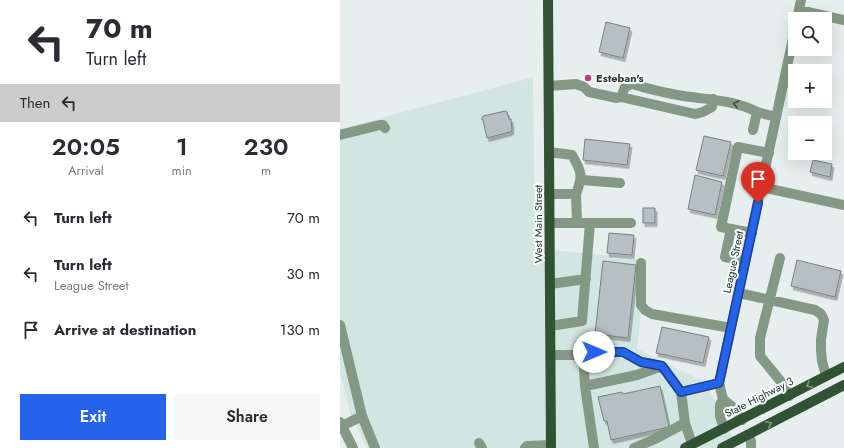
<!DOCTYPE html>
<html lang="en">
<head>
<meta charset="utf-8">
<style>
	:root { --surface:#fff; --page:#f7f7f7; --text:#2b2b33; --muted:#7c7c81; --accent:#2563eb }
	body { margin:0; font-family:Jost,sans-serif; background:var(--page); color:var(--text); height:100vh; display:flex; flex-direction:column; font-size:15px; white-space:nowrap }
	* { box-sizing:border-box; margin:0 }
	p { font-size:13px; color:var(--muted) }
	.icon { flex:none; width:22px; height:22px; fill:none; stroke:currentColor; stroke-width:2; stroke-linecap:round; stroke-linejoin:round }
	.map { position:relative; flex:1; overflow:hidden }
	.sheet { display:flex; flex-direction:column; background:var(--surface); width:340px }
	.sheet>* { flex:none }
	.hud { background:#fff; color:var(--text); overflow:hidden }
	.tools { position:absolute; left:448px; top:12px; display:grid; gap:8px }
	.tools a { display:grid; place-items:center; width:44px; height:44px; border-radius:0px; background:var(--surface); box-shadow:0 4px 16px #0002; font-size:20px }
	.pin { position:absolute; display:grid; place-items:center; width:34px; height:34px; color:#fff; margin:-41px -17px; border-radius:50% 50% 50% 0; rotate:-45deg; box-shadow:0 0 4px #0007 }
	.pin .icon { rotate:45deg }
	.me { position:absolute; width:44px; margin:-22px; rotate:90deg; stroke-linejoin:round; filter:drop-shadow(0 0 3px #0008) }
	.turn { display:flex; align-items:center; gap:14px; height:84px; padding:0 20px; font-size:18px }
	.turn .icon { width:52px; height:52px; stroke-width:2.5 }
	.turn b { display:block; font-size:28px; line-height:34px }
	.then { display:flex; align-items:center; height:38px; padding:0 20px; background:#0003; gap:8px; font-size:15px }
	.eta { display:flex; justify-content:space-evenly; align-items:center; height:68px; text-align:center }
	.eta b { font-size:24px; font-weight:600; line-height:28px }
	.action { display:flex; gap:8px; margin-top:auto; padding:8px 20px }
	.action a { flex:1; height:46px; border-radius:0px; background:var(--accent); color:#fff; font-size:16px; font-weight:600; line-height:46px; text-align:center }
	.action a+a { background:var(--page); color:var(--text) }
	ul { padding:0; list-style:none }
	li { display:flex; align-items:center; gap:12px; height:56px; padding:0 20px }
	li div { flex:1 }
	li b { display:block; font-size:15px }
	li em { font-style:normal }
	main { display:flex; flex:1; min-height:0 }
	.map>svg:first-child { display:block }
</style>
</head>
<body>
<main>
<section class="sheet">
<div class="hud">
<div class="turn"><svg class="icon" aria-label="left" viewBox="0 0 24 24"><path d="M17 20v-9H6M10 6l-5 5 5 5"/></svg><div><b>70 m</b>Turn left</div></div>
<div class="then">Then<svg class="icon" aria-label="left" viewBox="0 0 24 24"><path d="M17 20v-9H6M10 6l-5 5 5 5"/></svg></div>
</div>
<div class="eta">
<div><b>20:05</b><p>Arrival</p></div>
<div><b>1</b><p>min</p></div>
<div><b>230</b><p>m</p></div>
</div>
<ul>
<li><svg class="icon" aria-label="left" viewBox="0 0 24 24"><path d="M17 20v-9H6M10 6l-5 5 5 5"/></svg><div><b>Turn left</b></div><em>70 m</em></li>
<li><svg class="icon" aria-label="left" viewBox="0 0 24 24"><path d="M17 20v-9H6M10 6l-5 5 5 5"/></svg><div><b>Turn left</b><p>League Street</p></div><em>30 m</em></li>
<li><svg class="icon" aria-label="arrive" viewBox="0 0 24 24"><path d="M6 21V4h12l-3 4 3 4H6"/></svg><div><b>Arrive at destination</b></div><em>130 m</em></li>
</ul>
<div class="action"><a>Exit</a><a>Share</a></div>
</section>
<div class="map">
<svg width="504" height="448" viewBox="0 0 504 448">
	<defs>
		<filter id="shadow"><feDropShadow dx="2" dy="3.5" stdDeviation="0" flood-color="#0004"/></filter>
	</defs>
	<rect width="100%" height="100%" fill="#e6efed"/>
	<!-- built -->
	<path fill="#d3e5e0" d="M193 77 195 248 307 260 297 349 366 383 398 448H27L10 413 0 371V129Z"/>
	<!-- building -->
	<path fill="#b6bfc1" stroke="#788183" filter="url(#shadow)" d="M266 22 290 28 283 58 259 52Z
		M165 111 167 112 169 119H171L172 130 170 132 147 138 143 120H142V118L143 116Z
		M364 136 391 142 383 176 356 170Z
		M452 136 455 137V147L450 146Z
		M245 139 290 144 287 165 243 160Z
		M473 160 492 164 490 177 470 172Z
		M355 175 382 182 375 215 348 209Z
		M303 208H315V223H303Z
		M269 233 294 235 292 255 267 253Z
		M457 260 501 271 495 297 451 286Z
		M263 261 296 265 288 338 255 334Z
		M322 327 369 337 363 363 316 353Z
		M320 386 329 427 271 440 267 421H264L258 397 282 392 283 394Z"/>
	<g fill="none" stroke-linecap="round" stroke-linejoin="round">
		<!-- minor -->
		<path stroke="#859885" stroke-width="10" d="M459 10 504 20
			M457 19 461 0
			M209 86 236 84 244 87 249 92 277 98 281 97 285 87 291 84C311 89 331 95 351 97 374 100 397 101 417 112
			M281 97 355 114 363 112 372 107 373 99
			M413 130 417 112 436 117
			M0 135 40 125H43L45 128
			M209 152 232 155C242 172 243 176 236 194H209
			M242 180 280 183
			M421 187 504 205
			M236 194 237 223
			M210 223H291
			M391 229 385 257 405 261
			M412 233 381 227 398 147 429 153
			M440 258 420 338V356L442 383 449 396
			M301 263V305L305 310 312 314 391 328
			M210 284 246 279
			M399 293 475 310 481 314 484 320 481 339V350L482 361 486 376
			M0 325 22 416 35 448
			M210 326 242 321 250 223
			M243 354 245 386
			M211 355H238L254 352H283L301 362 322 366 341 392 379 383
			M341 392 345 423 352 444
			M383 399 394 408 402 420
			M0 422 13 448
			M2 426 22 416
			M384 429 380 416V405L383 399 379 383 455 29
			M408 435 411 441V448
			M139 443 142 448
			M185 448 187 446 211 445
			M254 448 245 386 297 375 322 366
			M294 448 315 439 345 423"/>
		<!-- major -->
		<path stroke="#325333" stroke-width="10" d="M208 0 211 448
			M345 448 504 367
			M382 448 504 385"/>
	</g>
	<!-- one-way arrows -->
	<defs><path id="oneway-chevron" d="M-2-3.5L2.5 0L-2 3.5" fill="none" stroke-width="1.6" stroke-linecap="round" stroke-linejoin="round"/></defs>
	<use stroke="#474e49" href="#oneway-chevron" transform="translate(396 104) rotate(-168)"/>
	<g stroke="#7f9783">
		<use href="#oneway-chevron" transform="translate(469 385) rotate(153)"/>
		<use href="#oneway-chevron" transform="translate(429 424) rotate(-27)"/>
	</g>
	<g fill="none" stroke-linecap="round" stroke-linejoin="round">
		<defs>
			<path id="route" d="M254 352H283L301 362 322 366 341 392 379 383 418 203"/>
		</defs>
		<!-- route casing -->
		<use href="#route" stroke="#184099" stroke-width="10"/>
		<!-- route -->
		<use href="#route" stroke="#2563eb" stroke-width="7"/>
	</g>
	<!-- markers -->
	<circle fill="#c13a7c" stroke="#f3fdfa" stroke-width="1.5" cx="248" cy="78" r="4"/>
	<g text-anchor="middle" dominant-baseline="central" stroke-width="4" stroke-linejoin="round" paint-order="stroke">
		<!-- poi labels -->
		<g font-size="11" font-weight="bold" fill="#323635" stroke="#f3fdfa" text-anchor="start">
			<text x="256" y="78">Esteban's</text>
		</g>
		<!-- street labels -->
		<g font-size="11" fill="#323635" stroke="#f3fdfa">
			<text transform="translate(198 224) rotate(-90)">West Main Street</text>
			<text transform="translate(393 262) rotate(-78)">League Street</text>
			<text transform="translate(419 397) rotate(-27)">State Highway 3</text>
		</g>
	</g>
</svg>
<div class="tools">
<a><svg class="icon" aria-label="search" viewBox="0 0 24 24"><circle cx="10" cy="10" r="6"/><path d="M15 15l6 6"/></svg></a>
<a>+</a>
<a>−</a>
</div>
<div class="pin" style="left:418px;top:203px;background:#d93025"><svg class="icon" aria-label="arrive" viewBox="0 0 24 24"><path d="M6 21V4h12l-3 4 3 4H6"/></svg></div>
<svg class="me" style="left:254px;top:352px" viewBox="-20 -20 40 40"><circle r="19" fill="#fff"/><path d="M0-13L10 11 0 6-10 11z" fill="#2563eb"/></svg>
</div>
</main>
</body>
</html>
